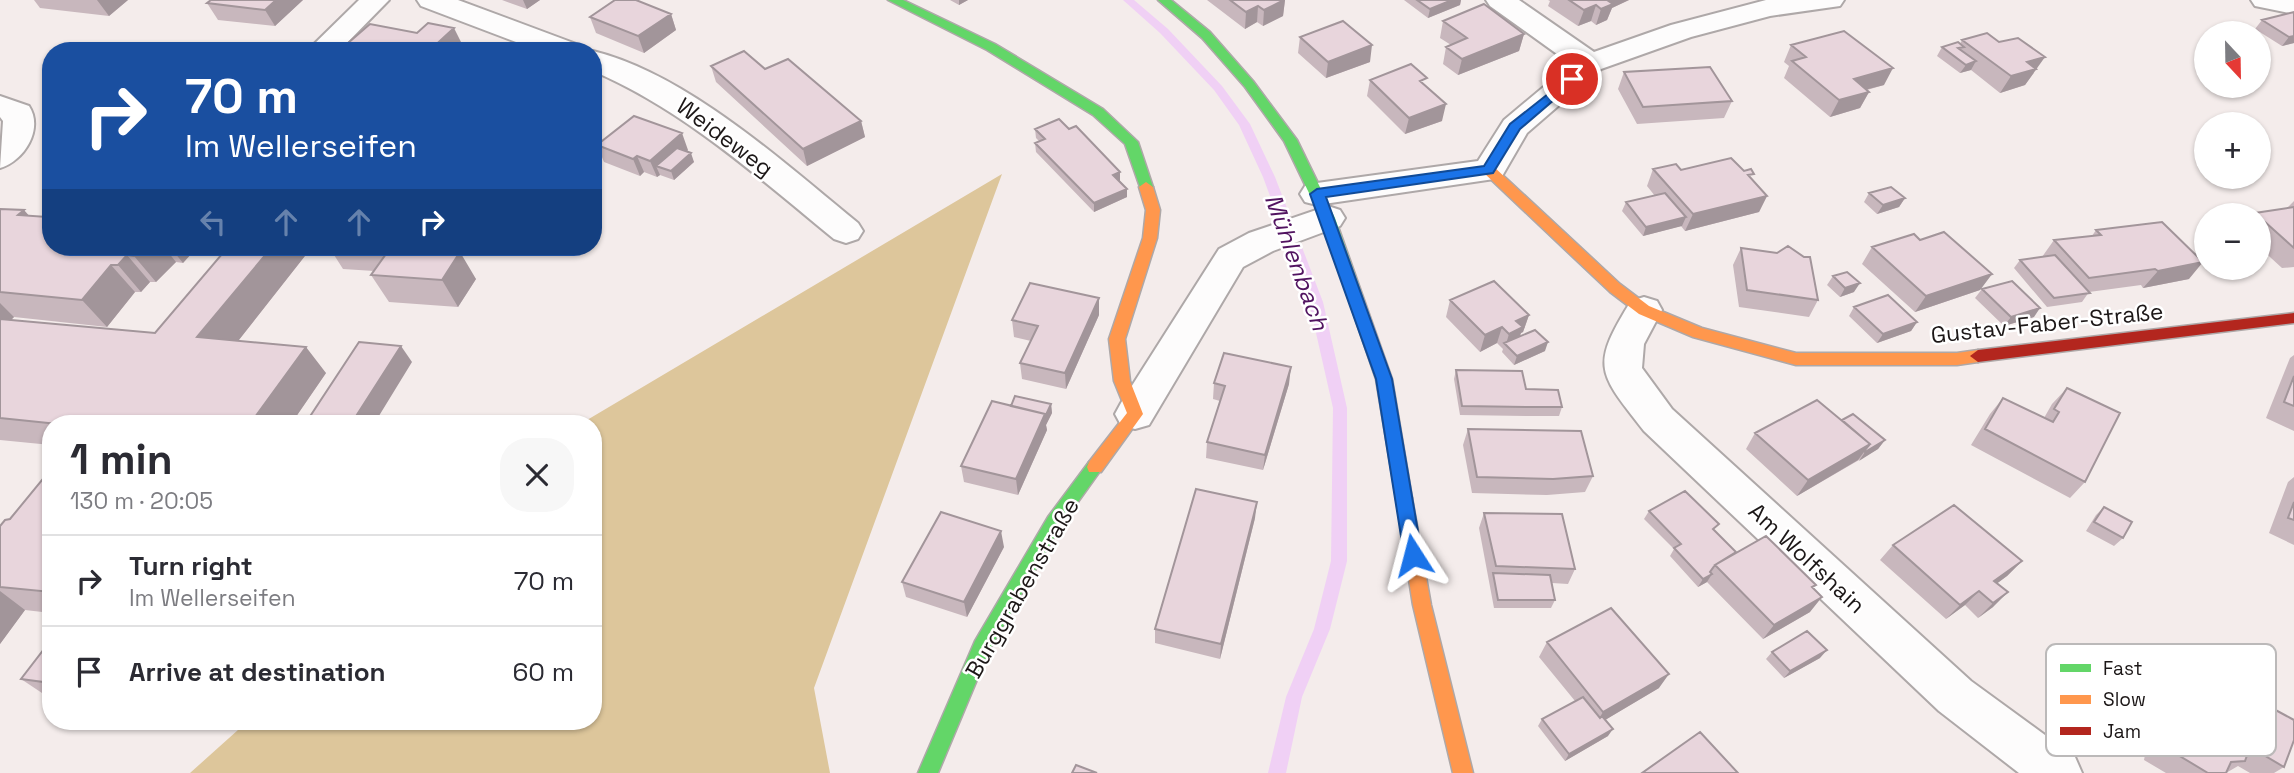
<!DOCTYPE html>
<html lang="en">
<head>
<meta charset="utf-8">
<style>
	:root { --surface:#fff; --page:#f7f7f7; --text:#2b2b33; --muted:#7c7c81; --line:#e1e1e2 }
	body { margin:0; font-family:"Space Grotesk",sans-serif; background:var(--page); color:var(--text); height:100vh; display:flex; flex-direction:column; font-size:26px; white-space:nowrap }
	* { box-sizing:border-box; margin:0 }
	p { font-size:23px; color:var(--muted) }
	.icon { flex:none; width:38px; height:38px; fill:none; stroke:currentColor; stroke-width:2; stroke-linecap:round; stroke-linejoin:round }
	.map { position:relative; flex:1; overflow:hidden }
	.drawer { position:absolute; left:42px; top:415px; width:560px; height:315px; display:flex; flex-direction:column; background:var(--surface); border-radius:28px; box-shadow:0 2px 5px #0004 }
	.drawer>* { flex:none }
	.hud { position:absolute; left:42px; top:42px; width:560px; height:214px; border-radius:28px; box-shadow:0 2px 5px #0004; background:#1a4fa0; color:#fff; overflow:hidden }
	.needle { width:46px; rotate:158deg }
	.buttons { position:absolute; left:2194px; top:21px; display:grid; gap:14px }
	.buttons a { display:grid; place-items:center; width:77px; height:77px; border-radius:50%; background:var(--surface); box-shadow:0 2px 5px #0004; font-size:35px }
	.pin { position:absolute; display:grid; place-items:center; width:60px; height:60px; color:#fff; margin:-30px; border:4px solid #fff; border-radius:50%; box-shadow:0 2px 7px #0007 }
	.me { position:absolute; width:77px; margin:-38px; rotate:351deg; stroke-linejoin:round; filter:drop-shadow(0 0 5px #0008) }
	.turn { display:flex; align-items:center; gap:24px; height:147px; padding:0 28px; font-size:32px }
	.turn .icon { width:91px; height:91px; stroke-width:2.5 }
	.turn b { display:block; font-size:49px; line-height:60px }
	.lanes { display:flex; align-items:center; height:66px; padding:0 28px; background:#0003; justify-content:center; gap:35px; direction:ltr }
	.lanes .off { opacity:.35 }
	.round { display:grid; place-items:center; flex:none; width:74px; height:74px; border-radius:28px; background:var(--page) }
	.head { display:flex; align-items:center; justify-content:space-between; height:119px; padding:0 28px }
	h1 { font-size:42px; font-weight:700; line-height:52px }
	ul { padding:0; list-style:none }
	li { display:flex; align-items:center; gap:21px; height:91px; padding:0 28px; border-top:2px solid var(--line) }
	li div { flex:1 }
	li b { display:block; font-size:26px }
	li em { font-style:normal }
	.map>svg:first-child { display:block }
</style>
</head>
<body>
<div class="map">
<svg width="2294" height="773" viewBox="0 0 2294 773">
	<rect width="100%" height="100%" fill="#f4eceb"/>
	<!-- forest -->
	<path fill="#ddc69b" d="M1002 174 814 688 830 773H190L248 721H593V424L582 423Z"/>
	<g fill="none" stroke-linecap="round" stroke-linejoin="round">
		<!-- stream -->
		<path fill="#f0d0f5" fill-rule="evenodd" d="M1123 0H1134L1168 29 1222 86 1250 124 1275 177 1323 302 1347 408V561L1330 629 1302 697 1286 773H1268L1286 697 1314 629 1331 561 1333 408 1309 302 1263 177 1239 125 1214 90 1160 33Z"/>
		<defs>
			<path id="street" d="M359 0H389L339 51H307Z
				M417 0H458L579 45 583 51H540L421 6Z
				M1486 0H1519L1594 52 1671 25 1766 0H1844L1840 6 1770 16 1691 37 1601 69 1527 133 1501 178 1317 205 1305 202 1300 194 1305 186 1317 183 1478 161 1504 120 1571 64 1490 6Z
				M2251 0H2294V14L2255 6Z
				M593 51C687 74 784 163 858 223L863 231 858 239 846 243 834 239C758 177 684 110 593 71Z
				M0 96 29 106C44 129 24 161 0 168L3 121 0 117Z
				M1328 206 1340 210 1345 218 1340 226 1273 251 1243 267 1149 425 1135 429 1121 425 1115 414 1121 403 1219 249 1249 233Z
				M1644 297 1657 301 1662 310 1644 344 1642 368 1672 409 1971 681 2075 757 2082 773H2019L1939 711 1644 431C1598 372 1590 367 1631 301Z"/>
			<path id="fast" d="M888 0H903L995 44 1103 109 1138 142 1153 187 1151 190H1141L1125 144 1093 115 987 50Z
				M1158 0H1171L1210 32 1253 81 1297 140 1335 218 1392 379 1412 498 1410 503 1404 505 1398 503 1396 498 1376 379 1321 218 1284 141 1245 87 1202 38Z
				M1095 460 1101 462 1103 467 1060 527 989 651 938 773H918L975 641 1048 517 1089 462Z"/>
			<path id="slow" d="M1489 166 1494 167 1620 284 1649 306 1702 328 1796 353H1957L1978 350 1986 356 1978 362 1957 365H1796L1693 337 1639 314 1610 292 1484 173 1482 170Z
				M1146 182 1153 187 1160 210 1157 238 1125 339 1130 381 1143 414 1101 472H1089L1087 467 1089 462 1127 413 1114 381 1109 339 1143 238 1146 210 1139 187Z
				M1404 491 1410 493 1412 498 1431 605 1473 773H1453L1413 605 1396 498 1398 493Z"/>
			<path id="jam" d="M2294 313V323L1978 362 1970 356 1978 350Z"/>
		</defs>
		<!-- street casing -->
		<use href="#street" stroke="#aea8a8" stroke-width="4"/>
		<!-- fast casing -->
		<use href="#fast" stroke="#aea8a8" stroke-width="3"/>
		<!-- slow casing -->
		<use href="#slow" stroke="#aea8a8" stroke-width="3"/>
		<!-- jam casing -->
		<use href="#jam" stroke="#aea8a8" stroke-width="3"/>
		<!-- street -->
		<use href="#street" fill="#fdfcfc" fill-rule="evenodd"/>
		<!-- fast -->
		<use href="#fast" fill="#63d668" fill-rule="evenodd"/>
		<!-- slow -->
		<use href="#slow" fill="#ff974d" fill-rule="evenodd"/>
		<!-- jam -->
		<use href="#jam" fill="#b3261e" fill-rule="evenodd"/>
	</g>
	<!-- wall -->
	<path fill="#c8b7bd" d="M34 0H128L109 16 40 8Z
		M211 0H303L275 26 218 20 207 3Z
		M502 0H540L527 9Z
		M950 0H968L959 5Z
		M1207 0H1285L1283 16 1263 26 1257 22 1245 29Z
		M1404 0H1461L1460 5 1428 18Z
		M1548 0H1629L1612 8 1607 20 1596 25 1591 21 1578 26 1548 6 1550 1Z
		M2294 12V43L2282 46 2255 29 2262 20Z
		M671 14 676 30 644 53 596 33 590 17Z
		M1443 21 1524 34 1519 51 1458 75 1443 64 1446 47 1451 45 1440 38Z
		M1300 37 1370 62 1326 78 1298 53Z
		M1962 40 2034 73 2033 74 2025 85 2000 93 1971 70 1960 73 1937 56 1942 47 1960 44Z
		M1791 45 1884 85 1867 90 1869 92 1860 108 1830 117 1784 78 1789 66 1784 62Z
		M711 66 765 69 861 121 865 137 807 166 716 82Z
		M1624 72 1732 101 1724 118 1637 124 1618 89Z
		M1370 80 1425 85 1442 121 1405 134 1367 96Z
		M1035 129 1120 181 1127 189V197L1094 212 1036 152 1035 143 1039 141 1036 138Z
		M597 145 688 150 687 152 694 162 674 180 660 175 657 177 644 172 640 176 604 162Z
		M1653 169 1681 170 1752 179 1767 196 1759 212 1685 231 1681 226 1643 236 1622 211 1626 202 1655 196 1647 186Z
		M1869 193 1905 198 1899 207 1877 214 1864 202Z
		M2294 201V267L2282 268 2259 247V215H2253L2255 213 2287 208Z
		M0 209 51 247H211L205 254 192 253 183 263 176 262 156 282H150L141 292H135L107 327 14 317 11 320 155 333 228 247H312L238 341 326 373 291 424H51V445L0 440Z
		M2096 230 2189 279 2143 288 2141 285 2089 292 2082 302 2047 307 2014 268 2020 260 2042 257 2054 240 2092 236Z
		M1920 240 1992 274 1980 290 1915 312 1862 264 1872 247Z
		M329 247H432L429 250 476 279 458 307 389 302 371 275 374 271 343 269Z
		M1741 248 1818 300 1809 317 1739 307 1733 265Z
		M2218 268H2242L2237 272 2224 274Z
		M1833 276 1854 292 1840 297 1827 285Z
		M1982 289 2034 317 2004 326 1975 298Z
		M1450 300 1529 315 1523 332 1521 333 1520 336 1545 351 1514 365 1502 352 1503 349 1497 343 1480 352 1446 317Z
		M1854 307 1917 322 1911 331 1877 343 1849 316Z
		M1099 315 1066 389 1022 379 1020 363 1031 341 1014 337 1012 320Z
		M2294 355V431L2266 418 2290 358Z
		M1456 370 1526 389 1562 407 1559 416H1526L1460 415 1454 379Z
		M1214 383 1289 384 1263 470 1206 458 1207 442 1220 401 1213 399Z
		M2067 388 2085 482 2070 498 1971 445 1990 414 2003 398 2044 418 2052 404Z
		M1051 404 1052 413 1046 425 1047 430 1018 495 964 482 961 466 1011 406Z
		M1842 420 1885 440 1878 449 1797 496 1746 449 1755 433Z
		M1468 429 1593 476 1585 492 1547 495 1472 493 1463 445Z
		M51 469V613L25 610 0 644V526L10 519Z
		M2294 477V545L2269 533 2288 482Z
		M2104 507 2123 538 2114 546 2086 531 2096 515Z
		M1649 511 1715 531 1736 552 1813 588 1810 612 1763 639 1707 582 1698 587 1670 556 1674 549 1644 519Z
		M1484 513 1575 569 1568 584 1552 583 1555 600 1551 608H1494L1479 528Z
		M1255 518 1220 659 1155 643V629Z
		M1893 545 2022 561 2007 576 1997 583 1993 607 1978 618 1965 605 1946 619 1880 560Z
		M1004 547 967 617 906 597 902 582Z
		M51 640V699L21 679Z
		M1547 642 1659 688 1605 720 1608 736 1565 761 1538 726 1542 719 1575 701 1539 657Z
		M1772 652 1820 658 1784 678 1766 659Z
		M2173 670 2245 710 2259 701 2284 767 2274 773H2250L2238 766 2226 773H2166L2144 760 2145 755 2109 733 2128 694 2146 680 2160 679Z"/>
	<!-- shaded-wall -->
	<path fill="#a2959a" d="M97 0H128L109 16Z
		M276 0H303L275 26 265 10Z
		M523 0H540L527 9Z
		M959 0H968L959 5Z
		M1272 0H1285L1283 16 1263 26 1264 10Z
		M1452 0H1461L1460 5 1428 18 1430 9Z
		M1607 0H1629L1612 8 1607 20 1596 25 1601 9Z
		M1596 5 1591 21 1578 26 1584 10Z
		M1258 6 1257 22 1245 29 1246 12Z
		M671 14 676 30 644 53 638 36Z
		M454 28 462 44 456 51H429Z
		M1524 34 1519 51 1458 75 1462 59Z
		M2294 36V43L2282 46 2289 37Z
		M1372 45 1370 62 1326 78 1328 62Z
		M2045 57 2025 85 2000 93 2011 76 2027 62Z
		M1976 61 1971 70 1960 73 1966 65Z
		M1893 68 1884 85 1845 95 1854 79Z
		M1869 92 1860 108 1830 117 1839 100Z
		M1446 104 1442 121 1405 134 1409 118Z
		M861 121 865 137 807 166 803 149Z
		M682 133 688 150 666 170 656 166 660 175 657 177 650 161Z
		M691 153 694 162 674 180 671 171Z
		M637 156 644 172 640 176 633 159Z
		M1120 172V181L1113 183V175Z
		M1127 189V197L1094 212V203Z
		M1767 196 1759 212 1685 231 1693 214Z
		M1905 198 1899 207 1877 214 1883 205Z
		M24 210 48 237 18 215Z
		M1686 217 1682 226 1643 236 1646 227Z
		M143 247H164L176 262 156 282 134 256Z
		M170 247H188L192 253 183 263Z
		M199 247H211L205 254Z
		M272 247H312L220 364 197 337Z
		M396 247H432L413 274Z
		M460 252 476 279 458 307 442 280Z
		M127 255 150 282 141 292 118 265Z
		M2203 262 2189 279 2143 288 2158 271Z
		M111 265 135 292 107 327 82 300Z
		M1992 274 1980 290 1915 312 1926 296Z
		M1860 283 1854 292 1840 297 1845 288Z
		M1099 298V315L1066 389 1065 373Z
		M0 303 14 317 0 331Z
		M2040 308 2034 317 2004 326 2011 317Z
		M1529 315 1523 332 1521 333 1517 343 1506 344 1509 334 1516 321Z
		M1917 322 1911 331 1877 343 1883 334Z
		M1502 327 1497 343 1480 352 1485 335Z
		M1548 342 1545 351 1514 365 1517 356Z
		M401 346 412 362 374 424H351Z
		M306 347 326 373 291 424H250Z
		M1291 367 1289 384 1263 470 1265 455Z
		M1051 404 1052 413 1046 425 1047 430 1018 495 1016 479 1045 414Z
		M1885 440 1878 449 1859 461 1865 452Z
		M1870 444 1858 460 1797 496 1808 480Z
		M1257 502 1255 518 1220 659 1221 644Z
		M1001 531 1004 547 967 617 964 602Z
		M2022 561 2007 576 1983 594 1994 581Z
		M1712 574 1707 582 1698 587 1703 579Z
		M0 591 25 610 0 644Z
		M1979 591 1965 605 1946 619 1960 605Z
		M2008 592 1993 607 1978 618 1993 603Z
		M1822 597 1810 612 1763 639 1774 625Z
		M1827 650 1820 658 1784 678 1790 671Z
		M1669 674 1659 688 1595 726 1603 712Z
		M1613 729 1608 736 1565 761 1569 754Z"/>
	<!-- building -->
	<path fill="#e8d5dc" stroke="#a2959a" stroke-width="2" d="M211 0H276L265 10 207 3Z
		M615 0H636L671 14 638 36 590 17Z
		M1230 0H1284L1264 10 1258 6 1246 12Z
		M1417 0H1452L1430 9Z
		M1569 0H1608H1607L1613 4 1601 9 1596 5 1584 10Z
		M1484 4 1524 34 1462 59 1446 47 1467 38 1443 21Z
		M2294 12V36L2289 37 2262 20Z
		M1343 21 1372 45 1328 62 1300 37Z
		M428 23 454 28 429 51H345L340 50 370 24 417 33Z
		M1844 31 1893 68 1854 79 1869 92 1839 100 1792 61 1806 57 1791 45Z
		M1987 33 1999 42 2018 38 2045 57 2027 62 2036 69 2011 76 1962 40Z
		M1958 42 1964 47 1958 48 1976 61 1966 65 1942 47Z
		M744 51 765 69 788 59 861 121 803 149 711 66Z
		M1411 64 1427 78 1420 81 1446 104 1409 118 1370 80Z
		M1710 67 1732 101 1643 107 1624 72Z
		M634 116 682 133 650 161 637 156 633 159 597 145Z
		M1059 119 1069 129 1076 126 1120 172 1113 175 1127 189 1094 203 1035 143 1045 139 1035 129Z
		M677 148 691 153 671 171 656 166Z
		M1731 158 1744 171 1751 169 1754 174 1748 175 1767 196 1693 214 1653 169 1676 164 1681 170Z
		M1891 187 1905 198 1883 205 1869 193Z
		M1665 193 1686 217 1646 227 1626 202Z
		M2294 207V248L2255 213Z
		M0 209 24 210 18 215 47 217 51 213V247H143L134 256 127 255 118 265H111L82 300 0 292Z
		M2162 222 2203 262 2158 271 2155 269 2089 278 2054 240 2101 235 2096 230Z
		M1944 232 1992 274 1926 296 1872 247 1914 234 1920 240Z
		M1788 246 1804 257H1810L1818 300 1747 290 1741 248 1777 253Z
		M228 247H272L197 337 306 347 250 424H58L0 418V319L155 333Z
		M385 247H396L460 252 442 280 371 275 391 247Z
		M2055 255 2090 293 2054 298 2020 260Z
		M1847 272 1860 283 1845 288 1833 276Z
		M1494 281 1529 315 1516 321 1523 327 1509 334 1502 327 1485 335 1450 300Z
		M2012 281 2040 308 2011 317 1982 289Z
		M1030 283 1099 298 1065 373 1020 363 1038 326 1012 320Z
		M1888 295 1917 322 1883 334 1854 307Z
		M1535 330 1548 342 1517 356 1504 343Z
		M359 342 401 346 351 424H305Z
		M1224 353 1291 367 1265 455 1207 442 1225 386 1214 383Z
		M1456 370 1522 371 1526 389 1558 390 1562 407H1529L1462 406Z
		M2294 376V406L2284 402Z
		M2067 388 2120 413 2085 482 1985 429 2003 398 2053 422 2059 412 2054 409Z
		M1015 396 1051 404 1045 417V414L1011 406Z
		M1817 400 1870 444 1808 480 1755 433Z
		M992 401 1045 414 1016 479 961 466Z
		M1853 414 1885 440 1865 452 1864 451 1870 444 1842 420Z
		M1468 429 1581 431 1593 476 1553 479 1477 477Z
		M51 469V514L48 517 51 518V592L0 587V526L5 520 10 519Z
		M1196 489 1257 502 1221 644 1155 629Z
		M1685 491 1719 524 1713 529 1736 552 1715 565 1710 572 1712 574 1703 579 1674 548 1681 544 1649 511Z
		M2294 502V520L2288 518Z
		M1954 505 2022 561 1994 581 2008 592 1993 603 1979 591 1960 605 1893 545Z
		M2104 507 2132 522 2123 538 2094 522Z
		M941 512 1001 531 964 602 902 582Z
		M1484 513 1562 514 1575 569 1496 566Z
		M1766 536 1816 585 1812 587 1822 597 1774 625 1715 565Z
		M1493 573 1550 575 1555 600H1498Z
		M1611 608 1669 674 1603 712 1547 642Z
		M1807 631 1827 650 1790 671 1772 652Z
		M51 640V683L21 679Z
		M2173 670 2254 716 2259 701 2294 720V740L2284 767 2250 747 2245 761 2231 762 2226 773H2208L2163 746 2164 742 2127 720 2146 680 2169 679Z
		M1583 697 1600 718 1602 716 1613 729 1569 754 1542 719Z
		M1700 732 1738 773H1642Z
		M1076 765 1097 773H1072Z"/>
	<!-- route -->
	<path fill="#1a73e8" stroke="#114b97" stroke-width="2" d="M1572 75 1578 79 1576 81 1520 129 1493 173 1326 197 1392 379 1422 555 1420 561 1413 563 1407 561 1404 555 1376 379 1310 194 1317 189 1484 166 1510 124Z"/>
	<g text-anchor="middle" dominant-baseline="central" stroke-width="5" stroke-linejoin="round" paint-order="stroke">
		<!-- street labels -->
		<g font-size="23" fill="#1c1717" stroke="#fff">
			<text transform="translate(725 137) rotate(37)">Weideweg</text>
			<text transform="translate(2047 323) rotate(-6)">Gustav-Faber-Straße</text>
			<text transform="translate(1807 558) rotate(43)">Am Wolfshain</text>
			<text transform="translate(1022 588) rotate(-60)">Burggrabenstraße</text>
		</g>
		<!-- water labels -->
		<g font-size="24" font-style="italic" fill="#511360" stroke="#fff">
			<text transform="translate(1297 262) rotate(70)">Mühlenbach</text>
		</g>
	</g>
	<!-- legend -->
	<rect x="2046" y="644" width="230" height="112" rx="10" fill="#fff" stroke="#bbb9b9" stroke-width="2"/>
	<rect x="2060" y="664" width="31" height="8" fill="#63d668"/>
	<rect x="2060" y="695" width="31" height="9" fill="#ff974d"/>
	<rect x="2060" y="727" width="31" height="8" fill="#b3261e"/>
	<g font-size="19" fill="#1c1717">
		<text x="2103" y="675">Fast</text>
		<text x="2103" y="706">Slow</text>
		<text x="2103" y="738">Jam</text>
	</g>
</svg>
<div class="buttons">
<a><svg class="needle" viewBox="-14 -14 28 28"><path d="M0-13l5 13h-10z" fill="#e53935"/><path d="M0 13l5-13h-10z" fill="#7c7c81"/></svg></a>
<a>+</a>
<a>−</a>
</div>
<div class="pin" style="left:1572px;top:79px;background:#d93025"><svg class="icon" aria-label="arrive" viewBox="0 0 24 24"><path d="M6 21V4h12l-3 4 3 4H6"/></svg></div>
<svg class="me" style="left:1413px;top:555px" viewBox="-20 -20 40 40"><path d="M0-17L14 15 0 8-14 15z" fill="#1a73e8" stroke="#fff" stroke-width="4"/></svg>
<div class="hud">
<div class="turn"><svg class="icon" aria-label="right" viewBox="0 0 24 24"><path d="M7 20v-9h11M14 6l5 5-5 5"/></svg><div><b>70 m</b>Im Wellerseifen</div></div>
<div class="lanes"><svg class="icon off" aria-label="left" viewBox="0 0 24 24"><path d="M17 20v-9H6M10 6l-5 5 5 5"/></svg><svg class="icon off" aria-label="ahead" viewBox="0 0 24 24"><path d="M12 20V5M6 11l6-6 6 6"/></svg><svg class="icon off" aria-label="ahead" viewBox="0 0 24 24"><path d="M12 20V5M6 11l6-6 6 6"/></svg><svg class="icon" aria-label="right" viewBox="0 0 24 24"><path d="M7 20v-9h11M14 6l5 5-5 5"/></svg></div>
</div>
<section class="drawer">
<div class="head"><div><h1>1 min</h1><p>130 m · 20:05</p></div><a class="round"><svg class="icon" aria-label="close" viewBox="0 0 24 24"><path d="M6 6l12 12M18 6L6 18"/></svg></a></div>
<ul>
<li><svg class="icon" aria-label="right" viewBox="0 0 24 24"><path d="M7 20v-9h11M14 6l5 5-5 5"/></svg><div><b>Turn right</b><p>Im Wellerseifen</p></div><em>70 m</em></li>
<li><svg class="icon" aria-label="arrive" viewBox="0 0 24 24"><path d="M6 21V4h12l-3 4 3 4H6"/></svg><div><b>Arrive at destination</b></div><em>60 m</em></li>
</ul>
</section>
</div>
</body>
</html>
